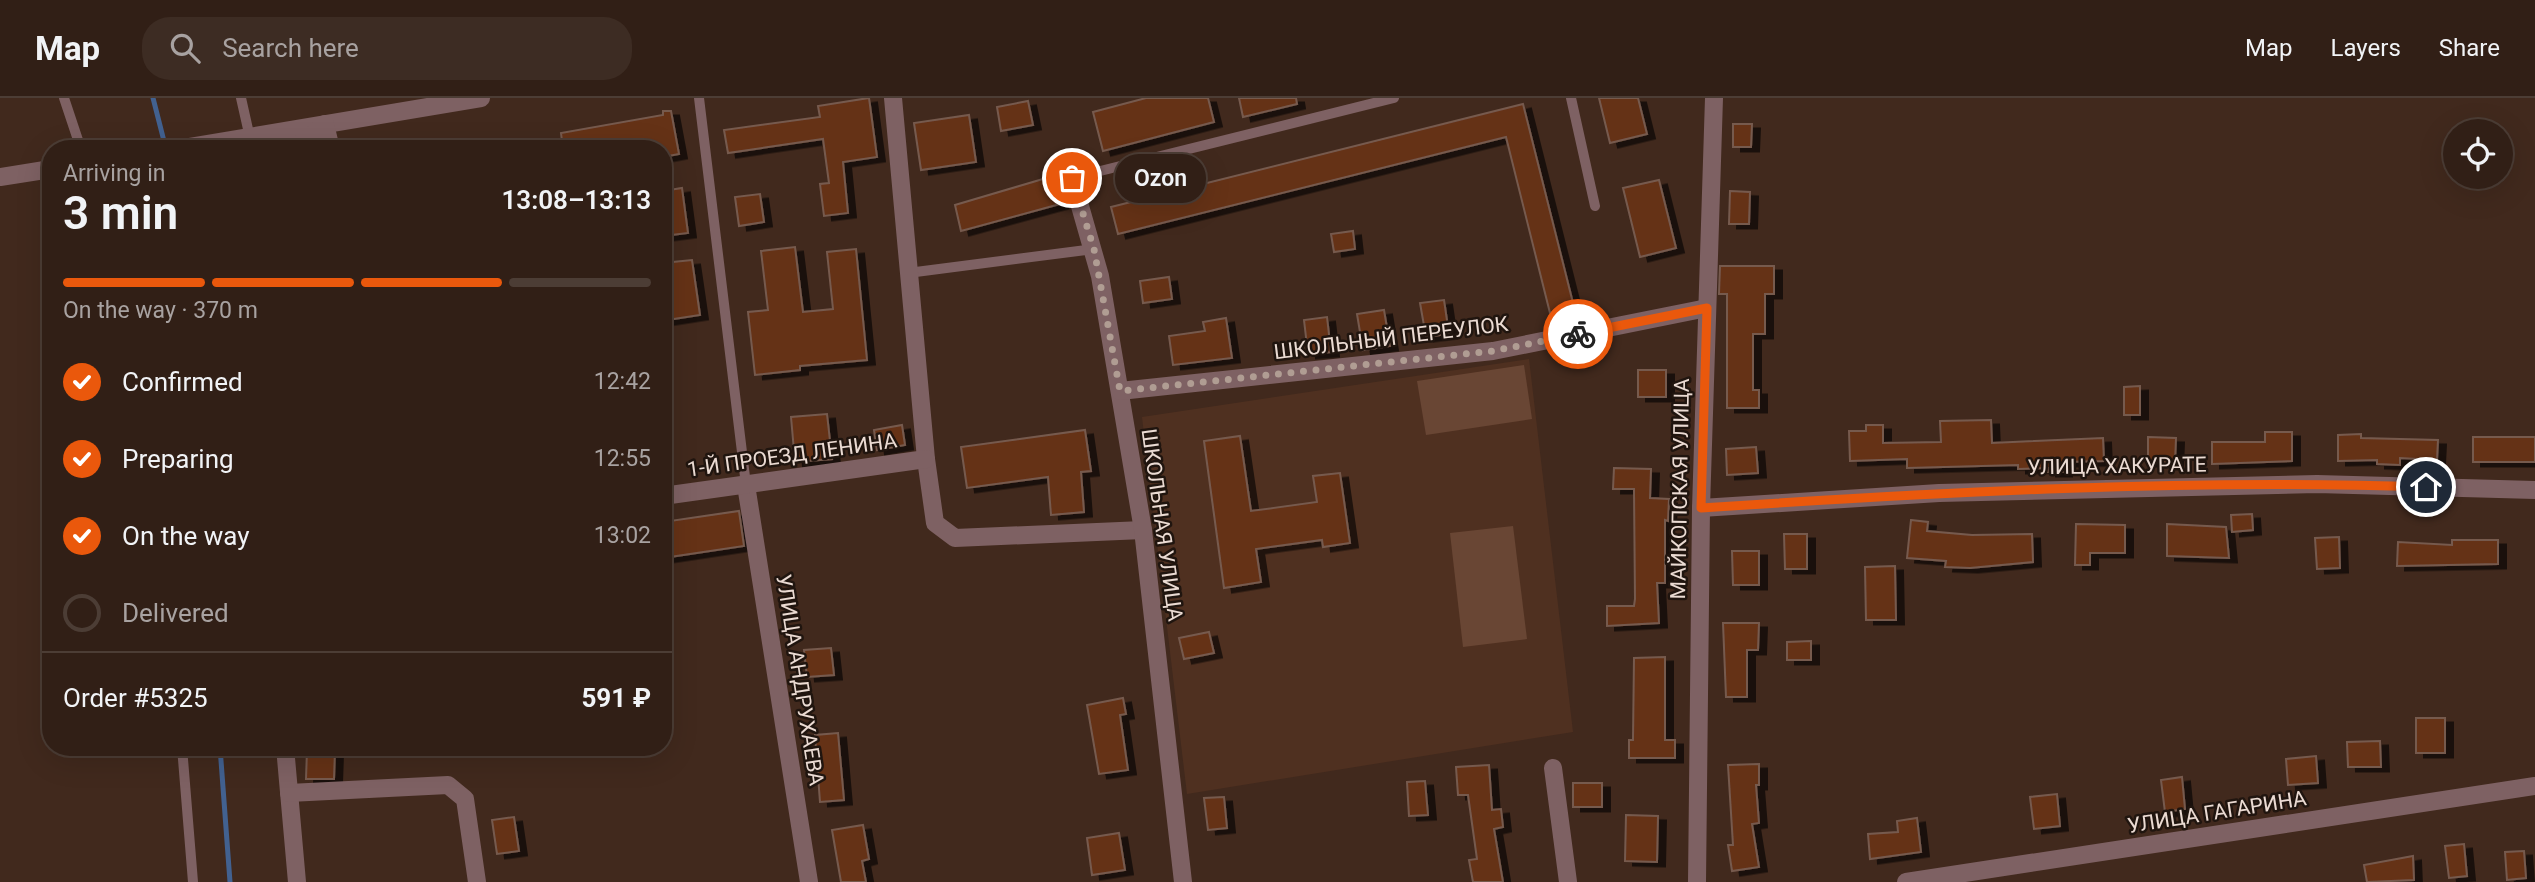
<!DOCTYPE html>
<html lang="en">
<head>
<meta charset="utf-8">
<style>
	body { margin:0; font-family:Roboto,sans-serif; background:#3d2c23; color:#f1f3f6; height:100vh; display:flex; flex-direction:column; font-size:26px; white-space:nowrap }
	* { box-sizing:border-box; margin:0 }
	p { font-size:23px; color:#a8a2a1 }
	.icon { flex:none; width:38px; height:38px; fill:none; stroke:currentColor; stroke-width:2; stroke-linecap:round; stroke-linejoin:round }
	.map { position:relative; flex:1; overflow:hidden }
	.sheet { position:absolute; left:42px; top:42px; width:630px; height:616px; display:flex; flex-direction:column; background:#311f16; border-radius:28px; box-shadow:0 7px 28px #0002,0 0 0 2px #4c3d35 }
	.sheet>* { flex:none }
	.tools { position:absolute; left:2443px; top:21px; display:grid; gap:14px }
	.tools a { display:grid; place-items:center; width:70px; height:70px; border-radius:50%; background:#311f16; box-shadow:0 7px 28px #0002,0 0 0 2px #4c3d35; font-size:35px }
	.pin { position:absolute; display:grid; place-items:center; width:60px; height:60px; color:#fff; margin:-30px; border:4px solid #fff; border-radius:50%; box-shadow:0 2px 7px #0007 }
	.courier { position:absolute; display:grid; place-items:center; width:70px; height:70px; margin:-35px; border:5px solid #ea580c; border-radius:50%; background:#fff; color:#222; box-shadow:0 2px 9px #0007 }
	.bubble { position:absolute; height:49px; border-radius:24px; background:#311f16; box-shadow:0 7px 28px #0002,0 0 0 2px #4c3d35; font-size:23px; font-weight:600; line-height:49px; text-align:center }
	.summary em { font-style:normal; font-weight:600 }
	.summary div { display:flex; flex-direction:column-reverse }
	.summary { display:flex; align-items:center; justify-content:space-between; height:119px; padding:0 21px }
	h1 { font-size:46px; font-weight:600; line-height:52px }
	.bar { display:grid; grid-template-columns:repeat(4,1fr); gap:10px 7px; align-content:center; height:84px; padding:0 21px }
	.bar i { height:9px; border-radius:5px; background:#4c3d35 }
	.bar .on { background:#ea580c }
	.bar p { grid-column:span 4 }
	.line { display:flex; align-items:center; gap:18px; padding:0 21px; border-top:2px solid #4c3d35 }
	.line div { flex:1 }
	ol { padding:0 21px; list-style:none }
	li { display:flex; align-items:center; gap:21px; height:77px }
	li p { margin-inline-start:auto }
	li .icon { padding:7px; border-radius:50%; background:#ea580c; color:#fff; stroke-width:4 }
	li:last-child { color:#a8a2a1 }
	li i { width:38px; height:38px; border:4px solid #4c3d35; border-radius:50% }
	header { display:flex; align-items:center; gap:42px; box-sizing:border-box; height:98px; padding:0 35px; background:#311f16; border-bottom:2px solid #4c3d35 }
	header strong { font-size:33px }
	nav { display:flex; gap:38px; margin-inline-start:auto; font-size:24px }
	.search { width:490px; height:63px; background:#3d2c23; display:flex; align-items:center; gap:18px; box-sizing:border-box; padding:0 24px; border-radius:28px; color:#a8a2a1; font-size:26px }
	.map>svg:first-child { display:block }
</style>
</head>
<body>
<header>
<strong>Map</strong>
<div class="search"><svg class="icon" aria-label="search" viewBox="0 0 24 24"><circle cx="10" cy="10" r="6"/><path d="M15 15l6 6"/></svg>Search here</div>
<nav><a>Map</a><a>Layers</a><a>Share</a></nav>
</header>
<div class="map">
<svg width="2535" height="784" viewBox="0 0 2535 784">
	<defs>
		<filter id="shadow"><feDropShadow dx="8" dy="4.5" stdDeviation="0" flood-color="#0009"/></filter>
	</defs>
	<rect width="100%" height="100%" fill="#41291d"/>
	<!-- built -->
	<polygon fill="#4f3020" points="1529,261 1573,634 1187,696 1142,319"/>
	<!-- green -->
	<g fill="#694634">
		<polygon points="1524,267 1532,321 1426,337 1417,283"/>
		<polygon points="1513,428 1527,541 1463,549 1450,435"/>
	</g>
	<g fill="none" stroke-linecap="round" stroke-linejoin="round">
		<!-- stream -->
		<g stroke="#426190" stroke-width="5">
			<polyline points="153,0 166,51"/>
			<polyline points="220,649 230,784"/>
		</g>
	</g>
	<!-- building -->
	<g fill="#653117" stroke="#765a4e" stroke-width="2" filter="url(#shadow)">
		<polygon points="869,0 877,59 843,64 848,115 824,118 820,86 829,85 823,41 728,55 724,32 820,19 818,8"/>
		<polygon points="1146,0 1208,0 1214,24 1103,53 1093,14"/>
		<polygon points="1239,0 1296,0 1297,6 1243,19"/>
		<polygon points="1599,0 1638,0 1647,36 1610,45"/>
		<polygon points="1028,3 1033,27 1001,33 997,9"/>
		<polygon points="1523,6 1574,209 1550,215 1506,39 1118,136 1111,109"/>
		<polygon points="663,13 671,13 679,56 663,59 663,51 563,51 561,35 663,17"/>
		<polygon points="969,17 976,64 921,72 914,25"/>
		<polygon points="1733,26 1752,26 1751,49 1733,49"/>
		<polygon points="1053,78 1060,106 961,133 955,107"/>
		<polygon points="1659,82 1676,150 1640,159 1623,90"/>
		<polygon points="682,90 688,135 663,138 663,93"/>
		<polygon points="1730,93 1750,94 1749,126 1729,126"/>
		<polygon points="760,96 764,124 739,128 735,99"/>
		<polygon points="1353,133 1355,151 1334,154 1331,136"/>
		<polygon points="795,149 803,214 833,211 827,154 856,151 867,262 800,268 800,272 755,277 748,214 768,212 761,153"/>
		<polygon points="692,162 700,217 667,222 663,165"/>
		<polygon points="1720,168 1774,168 1774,196 1765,196 1765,236 1753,236 1753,292 1759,292 1759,310 1727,310 1727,196 1719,196"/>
		<polygon points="1169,179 1172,201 1143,205 1140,183"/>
		<polygon points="1444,202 1449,236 1426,239 1420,205"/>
		<polygon points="1384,212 1390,248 1363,252 1357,216"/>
		<polygon points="1327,219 1331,254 1308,256 1304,222"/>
		<polygon points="1226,220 1232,260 1173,267 1169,238 1205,233 1203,224"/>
		<rect x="1638" y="272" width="28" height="27"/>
		<polygon points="2140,288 2140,317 2124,317 2124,289"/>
		<polygon points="827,316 832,361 795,364 791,319"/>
		<polygon points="1991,322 1992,345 2103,340 2104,363 2063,364 2064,374 2048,374 2048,370 2018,371 2018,367 1907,370 1907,361 1850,363 1849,333 1866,333 1866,327 1883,327 1883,345 1941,344 1940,323"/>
		<polygon points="902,327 905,347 877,352 874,332"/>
		<polygon points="1085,332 1091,373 1081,374 1084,414 1051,417 1048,379 967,390 961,349"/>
		<polygon points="2265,334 2292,334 2292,363 2212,366 2212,344 2265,344"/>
		<polygon points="2361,336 2361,340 2438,342 2437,362 2400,360 2400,367 2377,366 2377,362 2338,363 2338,337"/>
		<polygon points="1240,338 1251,413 1317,404 1313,378 1340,375 1350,445 1323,449 1322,442 1256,451 1261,484 1224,490 1204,343"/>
		<polygon points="2148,339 2176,340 2175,365 2148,364"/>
		<rect x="2473" y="339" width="62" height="25"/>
		<polygon points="1756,349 1758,375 1727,377 1726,351"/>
		<polygon points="1614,370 1651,371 1650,400 1669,401 1668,423 1665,422 1665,485 1657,485 1659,525 1607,528 1607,508 1634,508 1635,501 1634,391 1613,391"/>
		<polygon points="739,413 744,448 663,460 663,424"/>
		<polygon points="2252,416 2253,432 2232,434 2231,417"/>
		<polygon points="1911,422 1928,424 1927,433 1972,437 2032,436 2033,464 1970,470 1945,469 1946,463 1907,460"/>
		<polygon points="2076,426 2125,427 2125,455 2090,455 2090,467 2075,467"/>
		<polygon points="2167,426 2226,429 2229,460 2167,458"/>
		<polygon points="1784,436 1807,436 1807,471 1785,471"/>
		<polygon points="2339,439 2340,470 2317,471 2315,440"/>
		<polygon points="2452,442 2498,442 2498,466 2397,468 2398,444 2452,447"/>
		<polygon points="1732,453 1759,453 1759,487 1733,487"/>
		<polygon points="1895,468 1896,522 1866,522 1865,469"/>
		<polygon points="1723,525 1759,525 1758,552 1747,552 1747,599 1726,599"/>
		<polygon points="1209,534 1214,555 1184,561 1179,540"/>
		<polygon points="1811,543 1811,562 1787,562 1787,544"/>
		<polygon points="831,550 834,577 807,579 804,552"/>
		<polygon points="1665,559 1665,642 1675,642 1675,660 1629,660 1629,642 1633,642 1634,560"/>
		<polygon points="1123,600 1126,616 1120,617 1128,672 1099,676 1087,607"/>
		<rect x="2416" y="620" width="29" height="35"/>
		<polygon points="838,635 844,702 820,704 815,637"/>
		<polygon points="2380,643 2381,669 2348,669 2347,644"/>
		<polygon points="307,652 335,652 334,681 306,681"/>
		<polygon points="2316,658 2318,685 2288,687 2286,661"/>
		<polygon points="1759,666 1759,687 1756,687 1759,725 1752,726 1759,769 1732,773 1728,747 1733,747 1728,667"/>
		<polygon points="1489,667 1492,712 1501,711 1503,729 1494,731 1503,784 1473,784 1469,762 1477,761 1468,697 1458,697 1456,669"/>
		<polygon points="2182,679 2185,711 2165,714 2161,682"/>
		<polygon points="1425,683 1428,717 1409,718 1407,684"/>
		<rect x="1573" y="685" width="29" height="24"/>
		<polygon points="2057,696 2060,728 2034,731 2030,699"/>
		<polygon points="1224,699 1227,730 1208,732 1204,700"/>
		<polygon points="1626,717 1658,718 1657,764 1625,763"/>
		<polygon points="514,719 519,753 497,756 492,722"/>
		<polygon points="1917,720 1921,754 1870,761 1868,736 1898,734 1897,723"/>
		<polygon points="863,727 869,761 862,763 866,784 841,784 832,732"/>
		<polygon points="1119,735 1125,772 1092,777 1087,740"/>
		<polygon points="2464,746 2467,778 2449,780 2445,748"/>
		<polygon points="2524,753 2526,780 2507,782 2505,754"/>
		<polygon points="2413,758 2414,782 2367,784 2364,767"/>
	</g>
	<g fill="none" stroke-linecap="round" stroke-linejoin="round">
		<!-- lane -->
		<g stroke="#7e6163" stroke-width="10">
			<polyline points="64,0 81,51"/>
			<polyline points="241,0 250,40"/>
			<polyline points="699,0 746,387"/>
			<polyline points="1571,0 1595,108"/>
			<polyline points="1072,80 1394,0"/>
			<polyline points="908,175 1094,151"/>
			<polyline points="182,649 193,784"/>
		</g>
		<!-- street -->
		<g stroke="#7e6163" stroke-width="18">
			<polyline points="893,0 926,361 935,425 955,440 1143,432"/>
			<polyline points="178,51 481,0"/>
			<polyline points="294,51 325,26 331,51"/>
			<polyline points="0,79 51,71"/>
			<polyline points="1072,80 1100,178 1143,432 1183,784"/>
			<polyline points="1120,293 1493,253 1707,210"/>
			<polyline points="746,387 809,784"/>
			<polyline points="663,398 926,361"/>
			<polyline points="1701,410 1939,395 2317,386 2535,392"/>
			<polyline points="285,649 297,784"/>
			<polyline points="1553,670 1568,784"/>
			<polyline points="289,695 448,687 465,701 477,784"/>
			<polyline points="1697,784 1701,410 1714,0"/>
			<polyline points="1906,784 2535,688"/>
		</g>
	</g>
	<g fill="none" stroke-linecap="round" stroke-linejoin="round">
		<!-- done -->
		<polyline stroke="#b09d93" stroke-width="7" stroke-dasharray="0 12.6" points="1072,80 1094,151 1120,293 1493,253 1578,236"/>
		<!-- route -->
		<path stroke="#ea580c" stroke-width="9" d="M 1578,236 L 1707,210 L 1701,410 C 1942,394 2185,381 2426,389"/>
	</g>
	<g text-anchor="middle" stroke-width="5" stroke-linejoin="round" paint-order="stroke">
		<!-- street labels -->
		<g font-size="21" fill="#ebdbd3" stroke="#20150f">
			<text transform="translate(1391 240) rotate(-7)" y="7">ШКОЛЬНЫЙ ПЕРЕУЛОК</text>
			<text transform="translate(792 357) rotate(-8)" y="7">1-Й ПРОЕЗД ЛЕНИНА</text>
			<text transform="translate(2117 368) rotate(-1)" y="7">УЛИЦА ХАКУРАТЕ</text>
			<text transform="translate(1680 391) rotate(-89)" y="7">МАЙКОПСКАЯ УЛИЦА</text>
			<text transform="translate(1162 427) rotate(82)" y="7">ШКОЛЬНАЯ УЛИЦА</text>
			<text transform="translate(800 582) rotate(81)" y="7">УЛИЦА АНДРУХАЕВА</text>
			<text transform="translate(2217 714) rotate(-9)" y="7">УЛИЦА ГАГАРИНА</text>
		</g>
	</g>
</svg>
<div class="tools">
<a><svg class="icon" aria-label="locate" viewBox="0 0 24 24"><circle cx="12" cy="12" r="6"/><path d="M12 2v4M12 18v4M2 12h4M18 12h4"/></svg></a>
</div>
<div class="pin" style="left:1072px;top:80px;background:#ea580c"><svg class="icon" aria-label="bag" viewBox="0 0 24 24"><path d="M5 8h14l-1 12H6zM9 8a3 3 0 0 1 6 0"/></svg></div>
<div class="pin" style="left:2426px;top:389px;background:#1f2937"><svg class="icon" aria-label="home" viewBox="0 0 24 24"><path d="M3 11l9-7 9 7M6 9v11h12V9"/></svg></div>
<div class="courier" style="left:1578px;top:236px"><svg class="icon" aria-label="bike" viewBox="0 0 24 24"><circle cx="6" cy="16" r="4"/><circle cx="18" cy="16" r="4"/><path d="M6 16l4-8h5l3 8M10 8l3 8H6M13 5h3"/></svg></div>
<div class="bubble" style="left:1115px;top:56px;width:91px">Ozon</div>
<section class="sheet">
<div class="summary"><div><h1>3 min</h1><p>Arriving in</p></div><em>13:08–13:13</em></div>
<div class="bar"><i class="on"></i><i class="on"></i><i class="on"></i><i></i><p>On the way · 370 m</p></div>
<ol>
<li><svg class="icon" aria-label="check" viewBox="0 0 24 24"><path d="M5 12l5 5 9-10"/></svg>Confirmed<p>12:42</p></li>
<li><svg class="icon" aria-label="check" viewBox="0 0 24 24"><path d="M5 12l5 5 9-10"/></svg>Preparing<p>12:55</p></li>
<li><svg class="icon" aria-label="check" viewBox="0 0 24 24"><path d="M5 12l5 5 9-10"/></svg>On the way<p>13:02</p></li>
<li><i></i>Delivered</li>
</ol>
<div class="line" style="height:91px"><div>Order #5325</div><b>591 ₽</b></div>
</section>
</div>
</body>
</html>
